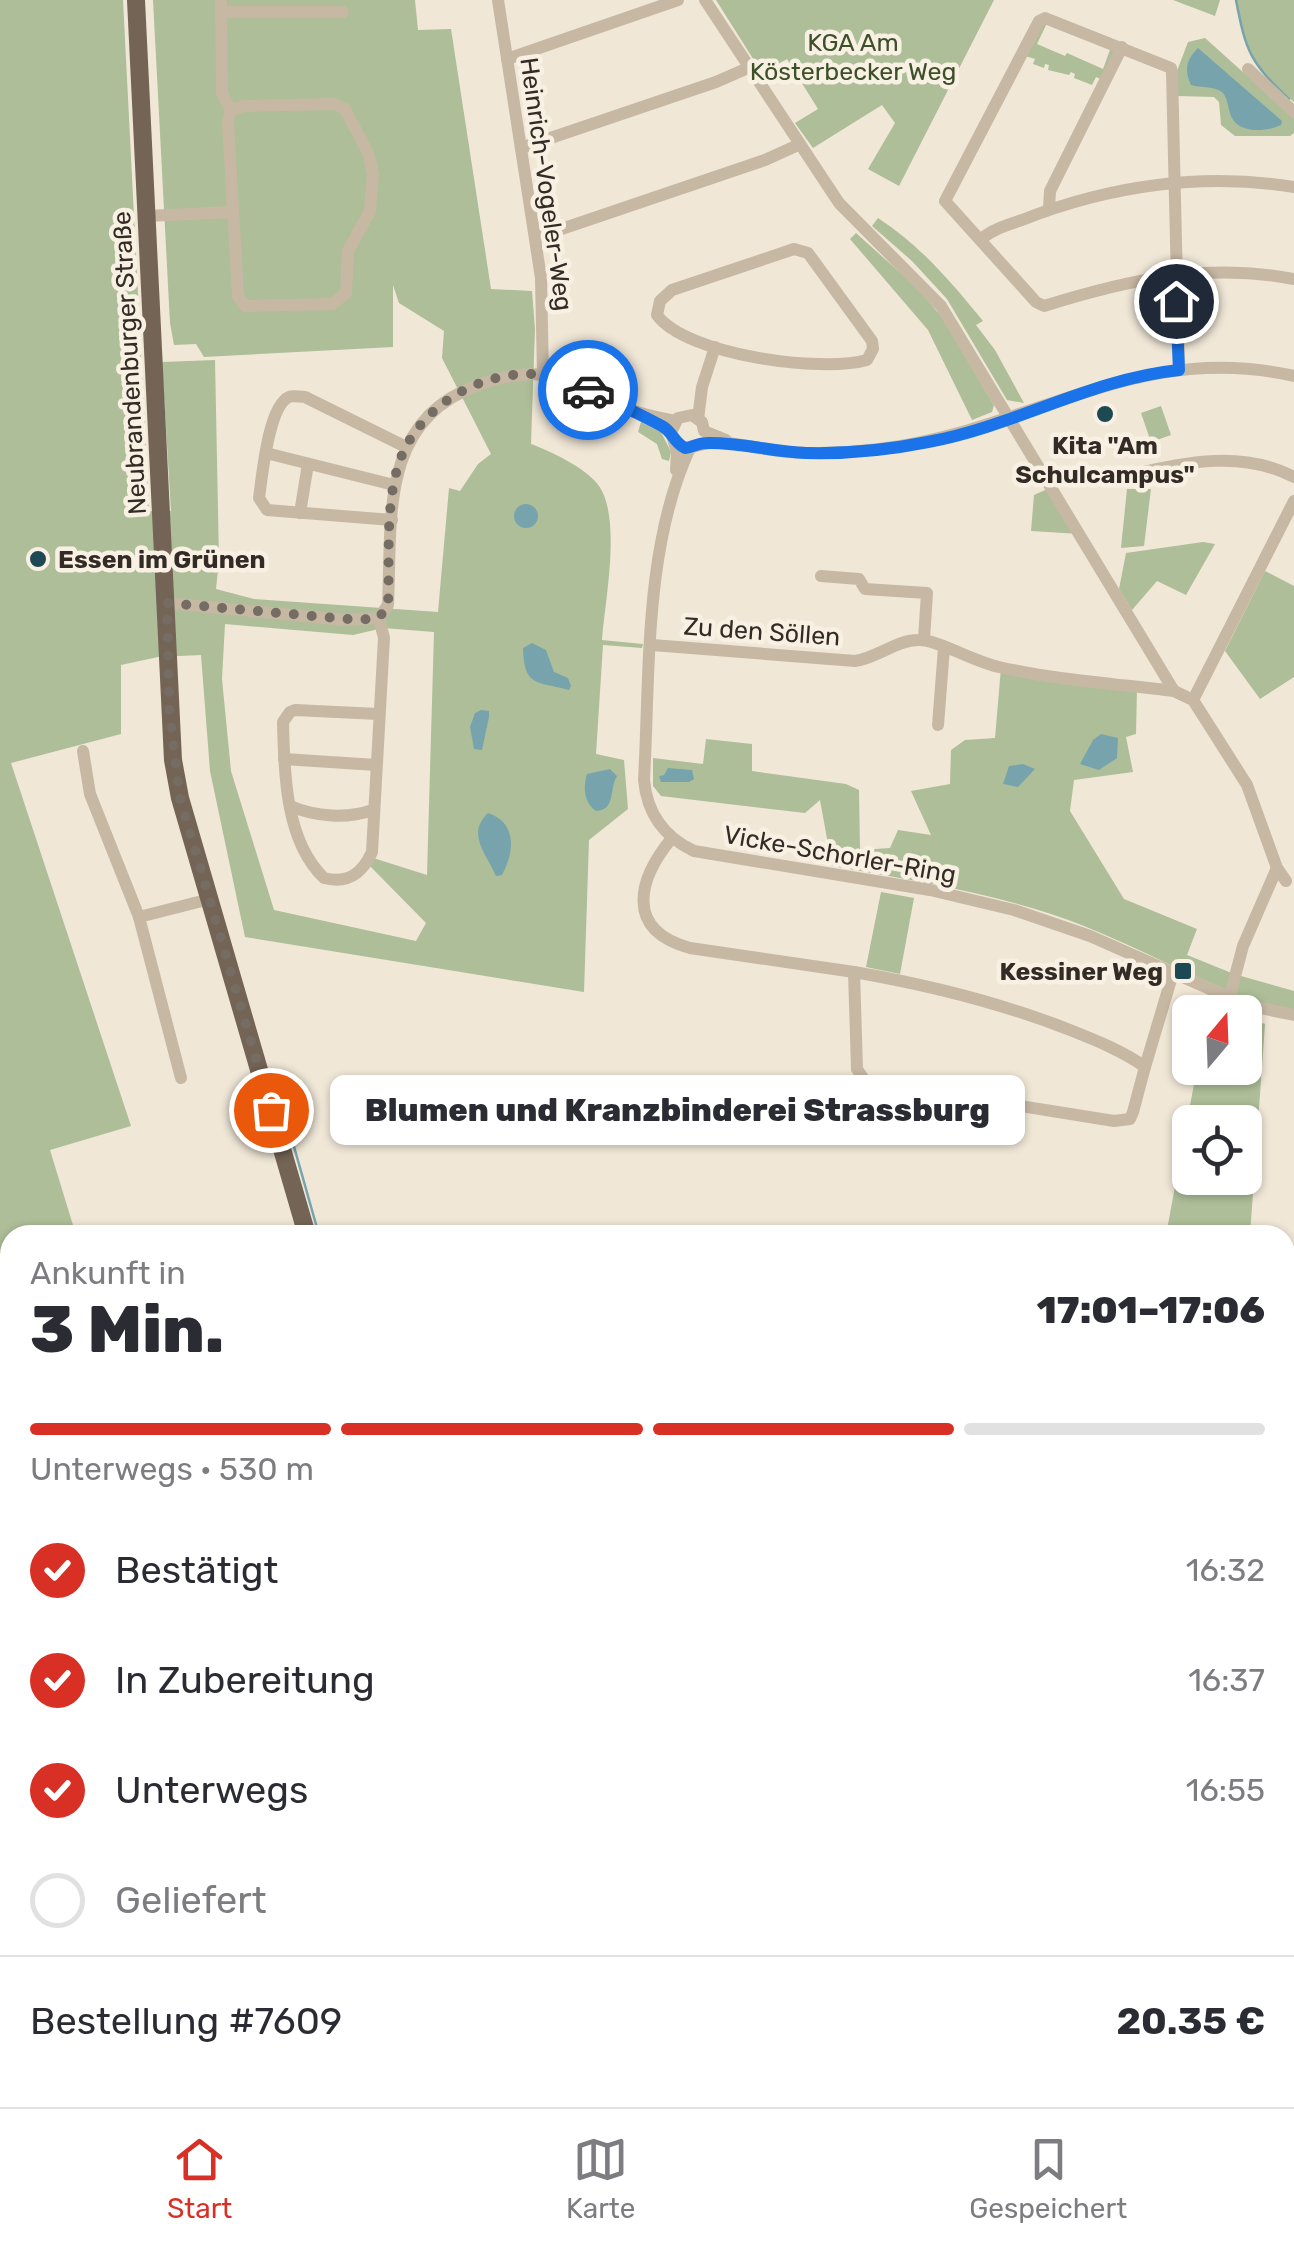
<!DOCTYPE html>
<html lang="de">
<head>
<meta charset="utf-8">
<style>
	body { margin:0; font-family:Rubik,sans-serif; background:#f2f2f3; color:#2b2b33; height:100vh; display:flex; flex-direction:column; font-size:38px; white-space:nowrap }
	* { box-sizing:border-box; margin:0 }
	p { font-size:32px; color:#7c7c81 }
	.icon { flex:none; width:55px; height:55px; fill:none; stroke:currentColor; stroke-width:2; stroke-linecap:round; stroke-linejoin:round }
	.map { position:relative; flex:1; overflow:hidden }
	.details { position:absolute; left:0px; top:1225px; width:1295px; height:882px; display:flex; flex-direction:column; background:#fff; border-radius:30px 30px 0 0; box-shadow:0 2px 8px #0004 }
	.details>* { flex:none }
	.needle { width:65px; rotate:19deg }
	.buttons { position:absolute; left:1172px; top:995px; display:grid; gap:20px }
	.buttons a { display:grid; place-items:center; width:90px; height:90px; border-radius:15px; background:#fff; box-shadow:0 2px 8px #0004; font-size:50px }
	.pin { position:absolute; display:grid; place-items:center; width:85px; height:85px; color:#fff; margin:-42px; border:5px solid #fff; border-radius:50%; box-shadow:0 2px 10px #0007 }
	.courier { position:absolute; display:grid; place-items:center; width:100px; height:100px; margin:-50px; border:8px solid #1a73e8; border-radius:50%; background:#fff; color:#222; box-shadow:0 2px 12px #0007 }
	.bubble { position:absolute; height:70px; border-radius:15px; background:#fff; box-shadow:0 2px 8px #0004; font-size:32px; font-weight:800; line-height:70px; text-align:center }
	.head em { font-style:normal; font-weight:800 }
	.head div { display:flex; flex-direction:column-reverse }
	.head { display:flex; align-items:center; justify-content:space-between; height:170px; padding:0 30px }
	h1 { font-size:65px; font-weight:800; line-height:75px }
	.bar { display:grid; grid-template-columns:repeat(4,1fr); gap:15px 10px; align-content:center; height:120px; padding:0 30px }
	.bar i { height:12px; border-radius:8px; background:#e1e1e2 }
	.bar .current { background:#d93025 }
	.bar p { grid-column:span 4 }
	.line { display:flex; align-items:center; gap:25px; padding:0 30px; border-top:2px solid #e1e1e2 }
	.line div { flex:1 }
	ol { padding:0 30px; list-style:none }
	li { display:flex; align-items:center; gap:30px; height:110px }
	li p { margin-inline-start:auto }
	li .icon { padding:10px; border-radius:50%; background:#d93025; color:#fff; stroke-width:4 }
	li:last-child { color:#7c7c81 }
	li i { width:55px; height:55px; border:5px solid #e1e1e2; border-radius:50% }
	.tabs { display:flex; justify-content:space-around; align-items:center; height:140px; border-top:2px solid #e1e1e2; background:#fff; font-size:28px; color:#7c7c81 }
	.tabs a { display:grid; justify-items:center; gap:5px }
	.tabs .current { color:#d93025 }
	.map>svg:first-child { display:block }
</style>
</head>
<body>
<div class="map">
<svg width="1294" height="2107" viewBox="0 0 1294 2107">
	<rect width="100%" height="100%" fill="#f0e7d7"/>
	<!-- green -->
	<g fill="#adbe98" fill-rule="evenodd">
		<path d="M 0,0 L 123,0 L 149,511 L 171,511 L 162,362 L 215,360 L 219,560 L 216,589 L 254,599 L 438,612 L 449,488 L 460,491 L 478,464 L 491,454 L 442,358 L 444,331 L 399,303 L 393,285 L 393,347 L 204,357 L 196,344 L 174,345 L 170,323 L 153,0 L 415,0 L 418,30 L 451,29 L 491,289 L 532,291 L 535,329 L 531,444 C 552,452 592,470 602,491 C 620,527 605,601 602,640 L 643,644 L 642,648 L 603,645 L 596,754 L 624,760 L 628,809 L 589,840 L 584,992 L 245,937 L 210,771 L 201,655 L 158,657 L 121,665 L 121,734 L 11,763 L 131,1126 L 50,1150 L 76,1235 L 10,1235 L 10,2098 L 587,2098 L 589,2107 L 0,2107 ZM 225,624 L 353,635 L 383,628 L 434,632 L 427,875 L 370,857 L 367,863 L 426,923 L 416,941 L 274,910 L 231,771 L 222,679 Z"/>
		<polygon points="716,0 994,0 899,186 868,169 895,123 882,105 813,148 795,123 818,109 787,59 762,73"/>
		<polygon points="1173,0 1220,0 1215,16"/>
		<path d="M 1236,0 L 1294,0 L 1294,102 C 1253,65 1247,54 1236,0 Z"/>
		<polygon points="1047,23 1037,44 1065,56 1067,53 1103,69 1111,47 1114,52 1103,80 1096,77 1092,85 1074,78 1075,74 1071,72 1069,75 1048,70 1049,65 1045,64 1044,68 1033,64 1035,59 1025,56 1038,26"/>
		<polygon points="1205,38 1294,118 1294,133 1290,136 1235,136 1221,125 1219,102 1214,97 1178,96 1177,71 1188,42"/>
		<path d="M 878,218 C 920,245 952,283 983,321 L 976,325 L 995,350 L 1024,403 L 1007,400 L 947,299 L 912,261 L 872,226 Z"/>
		<polygon points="856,233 916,287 941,316 994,405 992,412 972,420 928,330 850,239"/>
		<polygon points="1161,406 1171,435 1151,442 1141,413"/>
		<polygon points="641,422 661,432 671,452 669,461 662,459 657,444 638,432"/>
		<polygon points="1052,487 1080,534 1031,531 1034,495"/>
		<polygon points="1127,489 1151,489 1144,546 1121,548"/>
		<polygon points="1203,542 1215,544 1186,595 1157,581 1132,610 1119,589 1126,553"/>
		<polygon points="1265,571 1294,586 1294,677 1260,699 1225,651"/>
		<path d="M 1001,668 L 1137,687 L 1136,734 L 1126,737 L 1133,772 L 1074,780 L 1070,811 L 1124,899 L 1197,929 L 1187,955 L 1234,974 L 1294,991 L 1294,1010 L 1249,1000 L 1188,973 L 1189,969 L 1181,965 L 1179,969 C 1137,949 1096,929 1051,914 C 980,891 906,879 832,866 L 820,800 L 805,813 L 661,796 L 653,786 L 653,758 L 703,764 L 706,739 L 752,744 L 752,771 L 846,784 L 859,790 L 860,850 L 890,848 L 898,830 L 931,835 L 911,791 L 950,784 L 951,750 L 965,740 L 995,738 Z"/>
		<polygon points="881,892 914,898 900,974 866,967"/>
		<path d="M 1245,1017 L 1265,1024 L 1250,1235 L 1166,1235 L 1197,1068 L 1245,1068 ZM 1245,1122 L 1245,1178 L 1190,1178 L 1190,1122 Z"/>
		<polygon points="1285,1283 1294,1285 1294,1469 1285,1467"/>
		<polygon points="1294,1896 1294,2084 1285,2097 1285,1897"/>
		<polygon points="730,2098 838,2098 842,2106 736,2107"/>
		<polygon points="1054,2098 1285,2098 1278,2107 1054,2107"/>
	</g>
	<!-- water -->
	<g fill="#77a4ac">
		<path d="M 1198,48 L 1282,121 L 1281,125 C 1267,132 1238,134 1231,116 C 1228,109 1228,99 1223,93 C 1216,86 1201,88 1191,85 C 1184,70 1186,60 1198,48 Z"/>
		<circle cx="526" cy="516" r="12"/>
		<path d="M 532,643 L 546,650 L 554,672 L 568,678 L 571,686 L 569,690 C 536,681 524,687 523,648 Z"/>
		<polygon points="481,710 489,711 489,717 482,750 474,749 470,727 475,713"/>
		<polygon points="1101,734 1118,738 1117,758 1099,770 1080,764 1093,740"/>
		<polygon points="1023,764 1035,769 1018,787 1003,784 1009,766"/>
		<polygon points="668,768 692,770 694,779 689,782 661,782 659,776 664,775"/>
		<path d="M 610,769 L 617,776 C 609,789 616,810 596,811 C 584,802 583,788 587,774 Z"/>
		<path d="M 488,813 C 518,823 514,853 502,875 L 496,876 C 486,853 466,834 488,813 Z"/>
		<polygon points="0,1584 10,1593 10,1672 0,1667"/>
		<polygon points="0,1821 10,1842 10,1897 0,1902"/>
		<polygon points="245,2098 363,2098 368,2107 251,2107"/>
		<polygon points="417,2098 469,2098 470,2100 455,2107 422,2107"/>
		<polygon points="525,2098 587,2098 589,2107 527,2107"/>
	</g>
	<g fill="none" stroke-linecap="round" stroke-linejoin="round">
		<!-- stream -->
		<g stroke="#77a4ac" stroke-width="2.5">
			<path d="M 1236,0 C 1246,52 1250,62 1289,99"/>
			<polyline points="293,1143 319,1235"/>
		</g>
		<!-- minor -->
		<g stroke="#c7b8a4" stroke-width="12">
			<polyline points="221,0 222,93 231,110"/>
			<polyline points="498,0 541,278 543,375"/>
			<polyline points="705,0 839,203 941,306 1174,691"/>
			<polyline points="222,12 343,12"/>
			<polyline points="507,59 678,0"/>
			<polyline points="1248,69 1294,112"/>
			<polygon points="334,104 345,109 369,155 373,175 370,211 348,251 346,293 332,304 245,306 238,296 228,122 231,110 244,106"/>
			<polyline points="521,148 716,82 748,68"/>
			<polyline points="1049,208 1050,191 1122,47"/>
			<polyline points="146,216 233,212"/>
			<polyline points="535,238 765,160 798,145"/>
			<path d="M 981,239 C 993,229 1007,225 1022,220 C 1108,186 1202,172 1294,187"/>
			<path d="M 794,249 L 808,253 L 872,341 L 873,349 L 867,360 C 821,373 686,355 657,315 L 660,301 L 672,290 Z"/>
			<path d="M 1179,369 L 1172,72 L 1171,68 L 1045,18 L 1039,21 L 945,201 L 1036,302 L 1044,306 C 1127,280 1207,262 1294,279"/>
			<path d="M 1294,376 C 1136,340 1028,432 879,449 C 846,453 813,455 780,451 C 750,448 718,436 690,448 C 644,547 650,672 644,780 C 647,813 664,837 694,851 L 930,890 L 1014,910 L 1090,936 L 1246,1005 L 1294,1015"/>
			<polyline points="698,419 702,387 715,347"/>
			<polyline points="266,453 394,485"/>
			<polyline points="676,470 677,452 671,432 678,418 692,415 702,422 704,431 726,440"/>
			<path d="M 1134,474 C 1188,462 1242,450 1294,477"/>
			<polyline points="300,513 308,464"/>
			<path d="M 392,520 L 267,510 L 259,498 C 262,478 268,406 289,397 C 293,395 300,397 305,397 L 406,447"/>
			<polyline points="821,576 859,579 865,589 927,593 924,639"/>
			<path d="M 167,603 L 345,620 L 379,618 L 388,605 C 392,521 379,421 476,386 C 497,378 521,372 544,375 C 577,380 606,401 637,412 C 649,416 662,418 675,421"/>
			<path d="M 652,645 L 855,661 C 878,658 897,639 920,640 C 938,640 975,662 999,667 C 1056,680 1117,684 1174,691 L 1193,700 L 1247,785 L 1277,868 L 1286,881"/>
			<polyline points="1193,700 1294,501"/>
			<path d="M 378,714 L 295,710 L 290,712 L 283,722 C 284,771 285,841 324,878 C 348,884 362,874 372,852 L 384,638 L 379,618"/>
			<polyline points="938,725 944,648"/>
			<polyline points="83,751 90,794 139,917 181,1078"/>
			<polyline points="284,759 376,765"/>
			<path d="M 290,806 C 316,817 347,819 373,810"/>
			<path d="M 672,838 C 638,879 624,930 690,948 L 854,972"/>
			<polyline points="139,917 210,899"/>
			<path d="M 854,972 C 929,985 999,1002 1070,1030 C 1095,1040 1123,1051 1145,1067 L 1133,1112 L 1130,1119 L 1114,1121 L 865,1081 L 857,1069 Z"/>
			<polyline points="1229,999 1243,946 1277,868"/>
			<polyline points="1145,1067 1173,973"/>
			<polyline points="949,2098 955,2107"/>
		</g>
		<!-- major -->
		<g stroke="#746456" stroke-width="18">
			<polyline points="136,0 173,760 180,798 307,1235"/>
			<polyline points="720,2098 727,2107"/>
		</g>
	</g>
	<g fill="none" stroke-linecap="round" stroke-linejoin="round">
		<!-- done -->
		<path stroke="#756d63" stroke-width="10" stroke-dasharray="0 18" d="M 271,1110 L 180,798 L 169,708 L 167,603 L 358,620 L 379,618 L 388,605 C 390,561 385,509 398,466 C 416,407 483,367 544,375 C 559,378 574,384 588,390"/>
		<!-- route -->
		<path stroke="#1a73e8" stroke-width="12" d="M 588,390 C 614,402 638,413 662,426 C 673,432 673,442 685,448 C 693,447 698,443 707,443 C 740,442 772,452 806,453 C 847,454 888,450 928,442 C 1015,426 1091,379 1179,370 L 1176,301"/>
	</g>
	<!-- markers -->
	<g fill="#1c4953" stroke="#f8f1e3" stroke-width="4">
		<circle cx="1105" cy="414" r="10"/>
		<circle cx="38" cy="559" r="10"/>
		<rect x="1173" y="961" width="20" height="20" rx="5"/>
	</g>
	<g text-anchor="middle" stroke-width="9" stroke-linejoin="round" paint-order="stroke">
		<!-- park labels -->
		<g font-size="25" fill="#3e502a" stroke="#f8f1e3">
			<text x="853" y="51">KGA Am<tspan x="853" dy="29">Kösterbecker Weg</tspan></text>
		</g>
		<!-- street labels -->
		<g font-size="25" fill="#332b25" stroke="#f8f1e3">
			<text transform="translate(547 184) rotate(82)" y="9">Heinrich-Vogeler-Weg</text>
			<text transform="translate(129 363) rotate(-93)" y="9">Neubrandenburger Straße</text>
			<text transform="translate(762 631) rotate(4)" y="9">Zu den Söllen</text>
			<text transform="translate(840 854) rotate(10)" y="9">Vicke-Schorler-Ring</text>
		</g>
		<!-- poi labels -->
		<g font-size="25" font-weight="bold" fill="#332b25" stroke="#f8f1e3">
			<text x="1105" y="454">Kita "Am<tspan x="1105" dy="29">Schulcampus"</tspan></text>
			<text x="58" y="568" text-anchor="start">Essen im Grünen</text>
			<text x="1163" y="980" text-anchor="end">Kessiner Weg</text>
		</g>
	</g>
</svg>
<div class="buttons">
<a><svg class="needle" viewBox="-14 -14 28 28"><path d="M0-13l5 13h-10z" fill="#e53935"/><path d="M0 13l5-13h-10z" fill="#7c7c81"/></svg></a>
<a><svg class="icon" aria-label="locate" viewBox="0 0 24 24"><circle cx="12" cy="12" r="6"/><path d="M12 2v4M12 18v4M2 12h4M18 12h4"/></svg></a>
</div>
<div class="pin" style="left:271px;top:1110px;background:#ea580c"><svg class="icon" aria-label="bag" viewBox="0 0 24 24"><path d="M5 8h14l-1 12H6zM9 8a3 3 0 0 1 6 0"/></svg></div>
<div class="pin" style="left:1176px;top:301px;background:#1f2937"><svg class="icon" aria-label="home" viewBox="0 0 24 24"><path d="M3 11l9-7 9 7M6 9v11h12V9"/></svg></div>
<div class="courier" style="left:588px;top:390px"><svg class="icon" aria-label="car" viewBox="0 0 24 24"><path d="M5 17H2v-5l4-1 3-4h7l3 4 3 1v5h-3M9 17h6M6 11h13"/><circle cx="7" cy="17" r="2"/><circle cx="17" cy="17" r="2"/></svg></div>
<div class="bubble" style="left:330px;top:1075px;width:695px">Blumen und Kranzbinderei Strassburg</div>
<section class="details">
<div class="head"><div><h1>3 Min.</h1><p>Ankunft in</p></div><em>17:01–17:06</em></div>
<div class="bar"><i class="current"></i><i class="current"></i><i class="current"></i><i></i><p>Unterwegs · 530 m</p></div>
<ol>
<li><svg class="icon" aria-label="check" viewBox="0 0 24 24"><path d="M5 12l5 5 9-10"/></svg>Bestätigt<p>16:32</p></li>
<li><svg class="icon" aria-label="check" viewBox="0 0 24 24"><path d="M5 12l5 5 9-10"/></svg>In Zubereitung<p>16:37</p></li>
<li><svg class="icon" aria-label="check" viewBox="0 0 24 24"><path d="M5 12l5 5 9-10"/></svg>Unterwegs<p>16:55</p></li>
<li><i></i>Geliefert</li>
</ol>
<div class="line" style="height:130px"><div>Bestellung #7609</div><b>20.35 €</b></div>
</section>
</div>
<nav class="tabs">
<a class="current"><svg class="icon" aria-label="home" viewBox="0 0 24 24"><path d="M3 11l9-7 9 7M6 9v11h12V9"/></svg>Start</a>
<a><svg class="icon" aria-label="map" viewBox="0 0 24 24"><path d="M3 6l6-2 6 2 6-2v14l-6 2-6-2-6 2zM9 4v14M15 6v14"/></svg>Karte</a>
<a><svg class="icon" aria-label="saved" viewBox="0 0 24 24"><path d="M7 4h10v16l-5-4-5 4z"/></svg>Gespeichert</a>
</nav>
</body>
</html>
